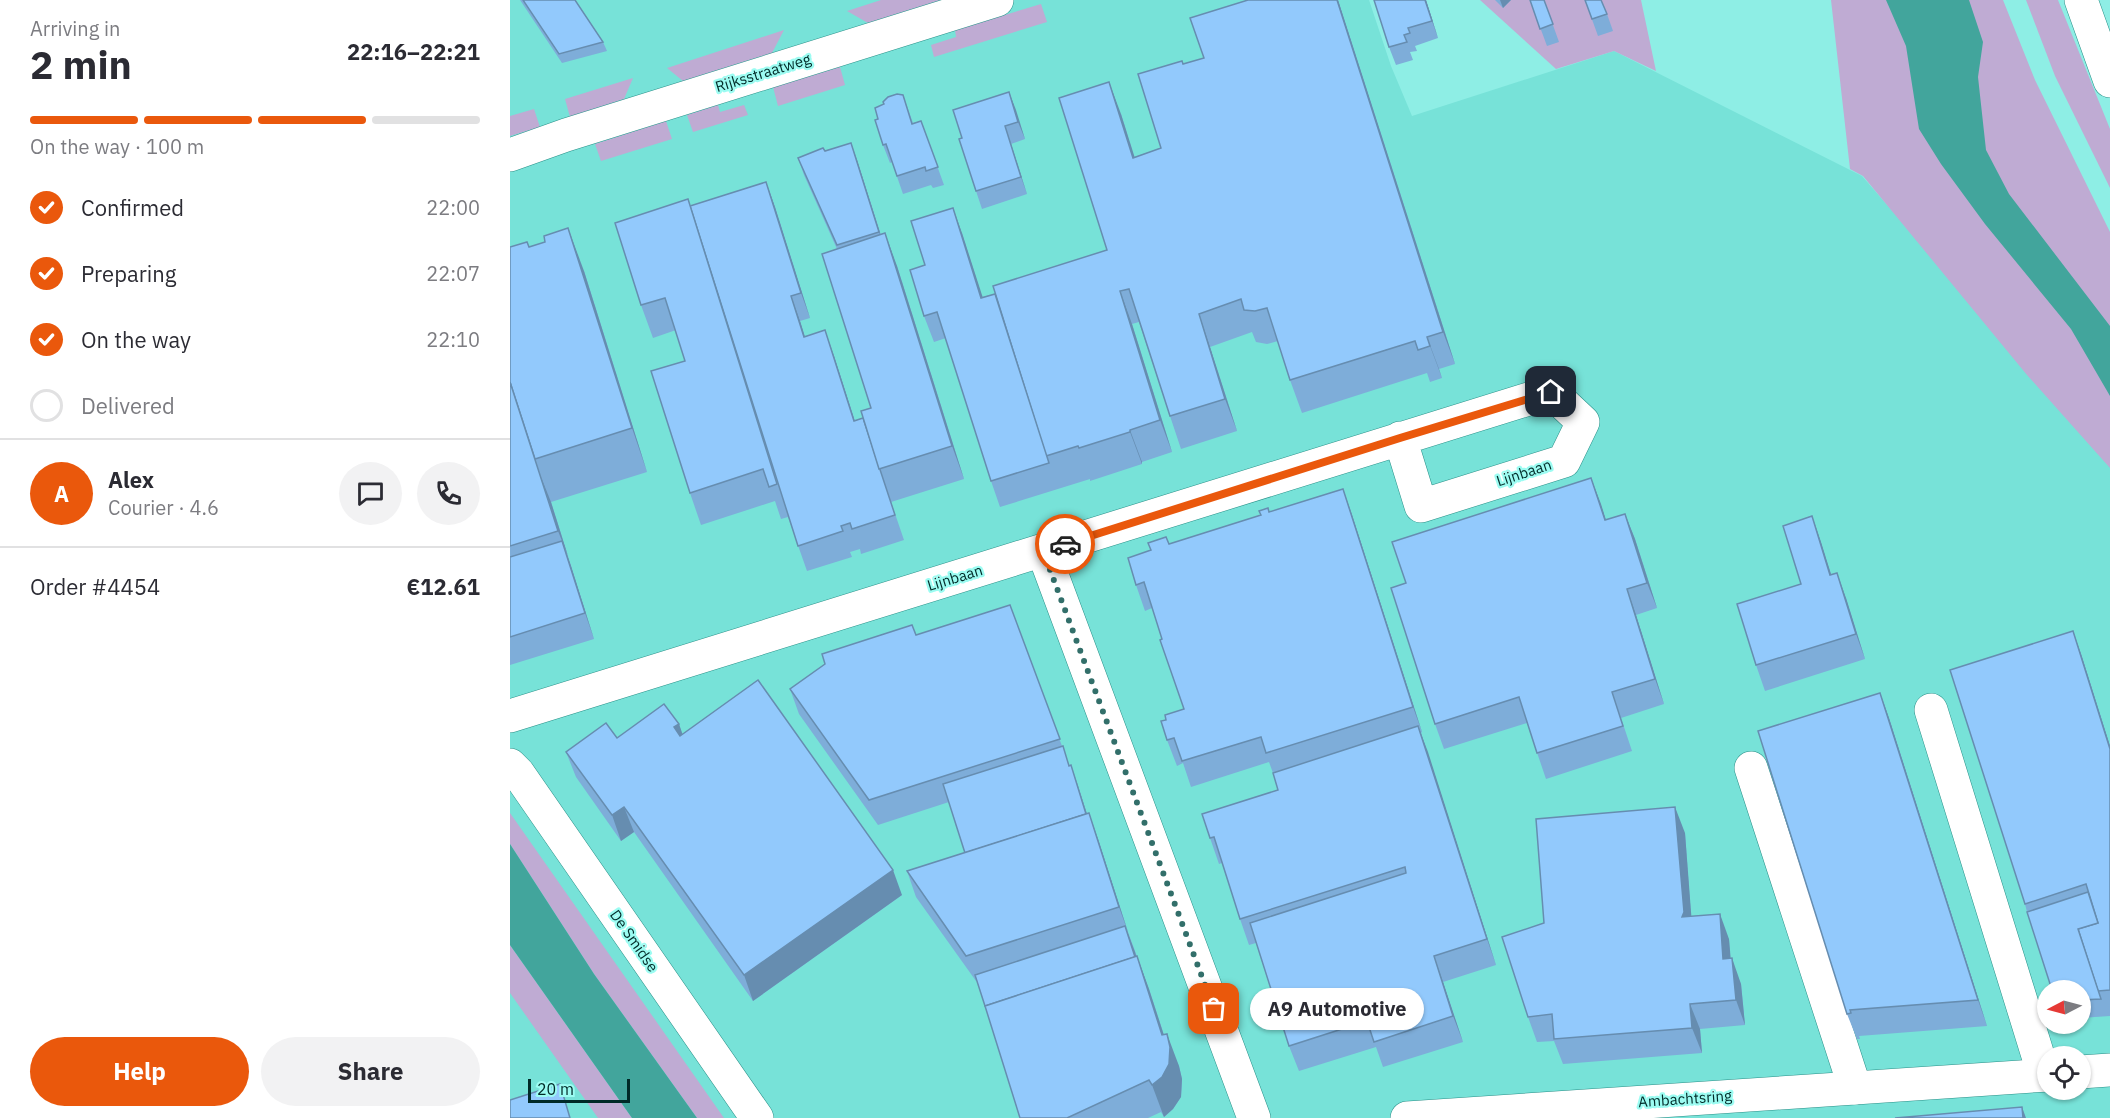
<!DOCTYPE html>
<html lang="en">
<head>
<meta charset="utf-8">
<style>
	body { margin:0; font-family:"IBM Plex Sans",sans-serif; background:#f2f2f3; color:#2b2b33; height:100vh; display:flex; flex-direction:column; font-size:22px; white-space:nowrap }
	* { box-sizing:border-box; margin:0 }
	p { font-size:20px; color:#7c7c81 }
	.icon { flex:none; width:33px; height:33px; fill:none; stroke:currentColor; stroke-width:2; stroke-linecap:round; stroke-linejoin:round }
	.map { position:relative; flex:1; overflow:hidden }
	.sheet { display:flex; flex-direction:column; background:#fff; width:510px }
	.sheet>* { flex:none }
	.needle { width:39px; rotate:264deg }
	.buttons { position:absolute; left:1527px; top:980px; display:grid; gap:12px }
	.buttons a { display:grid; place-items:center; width:54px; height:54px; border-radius:50%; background:#fff; box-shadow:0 2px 4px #0004; font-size:30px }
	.scale { position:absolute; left:18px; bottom:15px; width:102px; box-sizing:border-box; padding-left:6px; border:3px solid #002a27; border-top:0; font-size:16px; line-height:21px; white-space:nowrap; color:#002a27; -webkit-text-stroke:4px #9cfcf2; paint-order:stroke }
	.pin { position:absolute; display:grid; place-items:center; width:51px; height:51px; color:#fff; margin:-26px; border-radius:12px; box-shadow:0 3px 9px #0006 }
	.courier { position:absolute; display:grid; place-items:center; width:60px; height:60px; margin:-30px; border:4px solid #ea580c; border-radius:50%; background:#fff; color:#222; box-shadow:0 2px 8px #0007 }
	.bubble { position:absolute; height:42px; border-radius:21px; background:#fff; box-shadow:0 2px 4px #0004; font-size:20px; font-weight:800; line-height:42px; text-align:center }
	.head em { font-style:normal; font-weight:800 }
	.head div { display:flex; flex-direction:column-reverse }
	.head { display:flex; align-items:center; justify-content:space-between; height:102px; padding:0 30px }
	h1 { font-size:39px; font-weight:800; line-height:45px }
	.bar { display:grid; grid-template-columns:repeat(4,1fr); gap:9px 6px; align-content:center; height:72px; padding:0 30px }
	.bar i { height:8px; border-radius:4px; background:#e1e1e2 }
	.bar .active { background:#ea580c }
	.bar p { grid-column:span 4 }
	.line { display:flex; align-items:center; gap:15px; padding:0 30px; border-top:2px solid #e1e1e2 }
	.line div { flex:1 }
	.round { display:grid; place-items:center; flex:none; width:63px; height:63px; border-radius:32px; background:#f2f2f3 }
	ol { padding:0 30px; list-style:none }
	li { display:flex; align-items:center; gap:18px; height:66px }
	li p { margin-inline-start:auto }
	li .icon { padding:6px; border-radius:50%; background:#ea580c; color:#fff; stroke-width:4 }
	li:last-child { color:#7c7c81 }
	li i { width:33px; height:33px; border:3px solid #e1e1e2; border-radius:50% }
	.primary-button { display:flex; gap:12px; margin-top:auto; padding:12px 30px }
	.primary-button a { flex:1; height:69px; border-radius:36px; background:#ea580c; color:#fff; font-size:24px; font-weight:800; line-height:69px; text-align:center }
	.primary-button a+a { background:#f2f2f3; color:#2b2b33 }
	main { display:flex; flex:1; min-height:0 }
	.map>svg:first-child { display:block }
</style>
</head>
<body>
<main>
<section class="sheet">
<div class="head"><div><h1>2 min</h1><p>Arriving in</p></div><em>22:16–22:21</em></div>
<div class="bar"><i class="active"></i><i class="active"></i><i class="active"></i><i></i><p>On the way · 100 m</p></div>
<ol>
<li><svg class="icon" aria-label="check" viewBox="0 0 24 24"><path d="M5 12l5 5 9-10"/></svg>Confirmed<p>22:00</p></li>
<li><svg class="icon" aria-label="check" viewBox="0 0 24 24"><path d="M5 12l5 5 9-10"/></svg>Preparing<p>22:07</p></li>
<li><svg class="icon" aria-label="check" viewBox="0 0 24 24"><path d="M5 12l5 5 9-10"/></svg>On the way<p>22:10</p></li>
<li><i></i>Delivered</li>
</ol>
<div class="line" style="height:108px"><b class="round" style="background:#ea580c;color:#fff">A</b><div><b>Alex</b><p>Courier · 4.6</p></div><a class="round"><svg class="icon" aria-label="chat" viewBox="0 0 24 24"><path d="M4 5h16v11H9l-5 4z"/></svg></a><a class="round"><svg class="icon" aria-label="phone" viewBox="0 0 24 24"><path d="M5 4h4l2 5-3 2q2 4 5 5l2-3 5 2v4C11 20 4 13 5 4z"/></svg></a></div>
<div class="line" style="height:78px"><div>Order #4454</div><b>€12.61</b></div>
<div class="primary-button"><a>Help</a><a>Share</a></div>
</section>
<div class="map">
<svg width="1600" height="1118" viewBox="0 0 1600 1118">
	<rect width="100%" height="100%" fill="#8eeee5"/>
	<!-- built -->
	<path fill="#77e2d8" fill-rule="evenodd" d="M 0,0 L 859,0 L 881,66 L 902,116 L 1104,51 L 1352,176 L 1600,462 L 1600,1118 L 0,1118 ZM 1538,990 L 1570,990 L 1570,1023 L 1538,1023 ZM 1538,1056 L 1570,1056 L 1570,1089 L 1538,1089 Z"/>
	<!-- green -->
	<g fill="#bfabd3">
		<polygon points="371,0 431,0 358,23 337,11"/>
		<polygon points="970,0 1131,0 1146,71 1104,51 1046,69"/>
		<polygon points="1321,0 1493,0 1525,80 1600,232 1600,468 1517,375 1353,176 1340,169"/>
		<polygon points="1516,0 1548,0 1600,129 1600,188 1545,76"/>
		<polygon points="531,4 537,22 424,57 421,45 446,37 445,30"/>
		<polygon points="274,30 262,53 173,81 157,68"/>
		<polygon points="330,67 335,85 268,106 263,87"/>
		<polygon points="123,78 114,99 60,117 55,99"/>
		<polygon points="208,105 210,112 234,105 238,115 183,132 177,115"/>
		<polygon points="24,109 30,127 0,136 0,116"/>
		<polygon points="156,121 162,139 91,161 85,144"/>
		<polygon points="0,813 214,1118 187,1118 84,974 0,844"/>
		<polygon points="0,945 122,1118 88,1118 0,993"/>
	</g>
	<!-- water -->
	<g fill="#42a59c">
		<polygon points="1376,0 1459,0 1473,42 1468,77 1476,150 1499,194 1600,326 1600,396 1561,329 1475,224 1431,164 1409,129 1396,46"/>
		<polygon points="0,844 84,974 187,1118 122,1118 0,945"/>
	</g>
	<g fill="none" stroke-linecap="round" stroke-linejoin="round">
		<defs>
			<g id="minor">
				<polyline points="533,551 744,1118"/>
				<polyline points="1421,710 1534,1075"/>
				<polyline points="0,716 1041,392 1073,422 1054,461 911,506 890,438"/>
				<polyline points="0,765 8,773 247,1118"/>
				<polyline points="1241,768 1345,1088"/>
				<polyline points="1570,1072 1600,1070"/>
				<polyline points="897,1118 1538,1075"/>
			</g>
			<g id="major">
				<polyline points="1571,0 1600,81"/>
				<polyline points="0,155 56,135 487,0"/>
			</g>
		</defs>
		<!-- minor casing -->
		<use href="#minor" stroke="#289088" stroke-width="34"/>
		<!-- major casing -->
		<use href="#major" stroke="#289088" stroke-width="34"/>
		<!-- minor -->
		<use href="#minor" stroke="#fff" stroke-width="33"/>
		<!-- major -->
		<use href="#major" stroke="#fff" stroke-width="33"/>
	</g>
	<!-- wall -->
	<g fill="#7eadd9">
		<polygon points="10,0 65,0 93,42 97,51 52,63"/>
		<polygon points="738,0 828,0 945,364 929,369 932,378 920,382 917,373 792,413 780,380 768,341 757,344 746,342 742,332 700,347 727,431 671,449 660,416 629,322 622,324 662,452 632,462 632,464 580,481 580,479 490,507 481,481 436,338 424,342 414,316 415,265 452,233 472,297 485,294 597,250 611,114 624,157 651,148 674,64 694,58"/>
		<polygon points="916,0 928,38 905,46 907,51 900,52 903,60 886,65 879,47"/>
		<polygon points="985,0 1001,0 993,8"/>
		<polygon points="1020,0 1034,0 1049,42 1037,46"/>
		<polygon points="1075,0 1097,14 1103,31 1088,36"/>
		<polygon points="499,92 515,139 501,144 517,194 472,209 466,191 452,138"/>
		<polygon points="393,95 403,123 411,121 434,185 423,188 421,185 393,194 382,162 380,163 373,145 368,119 374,104"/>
		<polygon points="288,158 347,160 371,235 387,266 454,479 381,502 394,540 351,554 350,549 340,552 342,557 297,571 278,517 271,519 265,501 191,525 180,493 175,361 166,330 143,338 131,305 180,206 256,182 265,207 300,318 290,321 295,337 324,356 345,421 353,418 361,408 327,249 294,175"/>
		<polygon points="0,247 19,247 74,271 137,472 41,502 84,639 0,665"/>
		<polygon points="1081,478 1096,520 1115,514 1125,539 1147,608 1126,615 1154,704 1111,718 1122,751 1036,779 1017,723 934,749 925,724 896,583"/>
		<polygon points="833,489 842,515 912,732 911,733 986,965 933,982 953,1042 873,1067 866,1047 789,1071 779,1046 746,943 739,945 730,919 712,863 709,864 700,838 768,790 763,773 759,762 681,787 673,763 667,766 657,740 656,720 674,709 642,608 635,611 626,585 659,544"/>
		<polygon points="1302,516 1321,574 1336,598 1355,659 1255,691 1246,665 1291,584"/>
		<polygon points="500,605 559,765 567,783 577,814 588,839 618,932 639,989 654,1035 669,1066 672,1079 671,1097 663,1109 654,1117 651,1112 638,1118 510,1118 467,981 466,981 406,897 397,871 455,853 439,802 368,825 289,714 280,689 406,635"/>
		<polygon points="1563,631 1572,657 1600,746 1600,1016 1570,1018 1570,990 1517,912 1515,904"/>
		<polygon points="1370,693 1379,718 1477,1026 1349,1036 1350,1039 1347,1039 1337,1014"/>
		<polygon points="169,724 172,734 392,895 243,1001 124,832 111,841 66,777 56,752 107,738"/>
		<polygon points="1175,833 1181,916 1219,939 1220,959 1231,984 1235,1025 1190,1029 1192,1053 1053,1064 1044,1041 1027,1042 1018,1017 1034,923"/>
	</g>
	<!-- shaded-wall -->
	<g fill="#668db0">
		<polygon points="827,0 828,0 945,364 933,332"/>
		<polygon points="915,0 916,0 928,38 922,21"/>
		<polygon points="990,0 1001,0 993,8"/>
		<polygon points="599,82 611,114 635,190 623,158"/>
		<polygon points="499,92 506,110 515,139 508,122"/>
		<polygon points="495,126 501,144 517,194 511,177"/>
		<polygon points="341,143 347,160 375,249 369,232"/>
		<polygon points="256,182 265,207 300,318 291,293"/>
		<polygon points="443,208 452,233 481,323 471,298"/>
		<polygon points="58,228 74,271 137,472 122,428"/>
		<polygon points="375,233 387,266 454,479 442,446"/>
		<polygon points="610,291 622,324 662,452 650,420"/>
		<polygon points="281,296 290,321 303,363 294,337"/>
		<polygon points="689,314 700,347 727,431 715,399"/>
		<polygon points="315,330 324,356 353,447 344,421"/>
		<polygon points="917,337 929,369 932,378 920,346"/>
		<polygon points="620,430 632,462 632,464 620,432"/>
		<polygon points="31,477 41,502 58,556 48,531"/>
		<polygon points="1081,478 1091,504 1104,546 1095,520"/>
		<polygon points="833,489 842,515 912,732 903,707"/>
		<polygon points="1115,514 1125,539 1147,608 1137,583"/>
		<polygon points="1302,516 1311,542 1329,600 1320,575"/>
		<polygon points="52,541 61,566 84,639 75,613"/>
		<polygon points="1327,573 1336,598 1355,659 1346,634"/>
		<polygon points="1117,589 1126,615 1154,704 1145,679"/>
		<polygon points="1563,631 1572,657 1600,746 1600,749"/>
		<polygon points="1370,693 1379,718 1477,1026 1468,1000"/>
		<polygon points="169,724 178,750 164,727"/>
		<polygon points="908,726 918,752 986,965 977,939"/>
		<polygon points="561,765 567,783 585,839 579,822"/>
		<polygon points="114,807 124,832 111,841 102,815"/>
		<polygon points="1165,807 1175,833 1183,938 1172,917"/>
		<polygon points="579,813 588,839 618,932 609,907"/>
		<polygon points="383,870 392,895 243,1001 234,975"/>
		<polygon points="1210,914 1219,939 1223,985 1213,959"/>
		<polygon points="615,926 625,952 636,990 627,965"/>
		<polygon points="627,956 639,989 660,1054 657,1034 669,1066 672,1079 671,1097 663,1109 654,1117 642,1085 652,1035"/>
		<polygon points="924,956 933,982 953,1042 943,1016"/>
		<polygon points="1222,958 1231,984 1235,1025 1226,1000"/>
		<polygon points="1180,1004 1190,1029 1192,1053 1182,1028"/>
		<polygon points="1512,1107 1516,1118 1513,1118"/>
	</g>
	<!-- building -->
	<g fill="#92c9fc" stroke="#668db0" stroke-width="1.5">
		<polygon points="13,0 65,0 93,42 49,54"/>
		<polygon points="738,0 827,0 933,332 917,337 920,346 908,350 905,341 780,380 757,308 745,311 734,310 731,299 689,314 715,399 660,416 619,289 610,291 650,420 620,430 620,432 569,448 568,446 536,456 483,286 597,250 549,98 599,82 623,158 651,148 628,74 672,61 673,64 694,58 680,18"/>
		<polygon points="864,0 915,0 922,21 898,28 900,33 894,35 897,42 879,47"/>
		<polygon points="1020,0 1034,0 1043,24 1030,29"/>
		<polygon points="1075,0 1091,0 1097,14 1082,19"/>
		<polygon points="499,92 508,122 495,126 511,177 466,191 449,139 452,138 443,110"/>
		<polygon points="387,94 393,95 402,124 411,121 428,167 416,171 415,167 387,176 376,144 373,145 365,120 368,119 365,108 374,104 373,102 378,97"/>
		<polygon points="341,143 369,232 327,245 288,158 313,148 315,151"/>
		<polygon points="256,182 291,293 281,296 294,337 315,330 344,421 353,418 385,515 342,529 340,523 331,526 333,531 288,546 180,206"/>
		<polygon points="178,199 267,484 259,487 253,469 180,493 141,371 175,361 155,298 131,305 105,223"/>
		<polygon points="443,208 471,298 485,294 539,463 481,481 427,312 414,316 400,270 415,265 401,221"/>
		<polygon points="58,228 122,428 25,459 0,382 0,247 17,242 19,247 35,242 34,236"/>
		<polygon points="375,233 442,446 369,469 351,411 361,408 312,254"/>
		<polygon points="0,382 48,531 0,546"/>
		<polygon points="1081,478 1095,520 1115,514 1137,583 1117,589 1145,679 1102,692 1113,726 1027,753 1009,697 925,724 881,588 896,583 882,542"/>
		<polygon points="833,489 903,707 756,753 751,737 672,761 664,738 657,740 651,721 656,720 655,715 674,709 650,640 652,639 634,582 626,585 618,558 641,550 638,543 656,537 659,544 751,515 749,511 758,508 759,512"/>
		<polygon points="1302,516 1320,575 1327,573 1346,634 1246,665 1227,604 1291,584 1273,526"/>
		<polygon points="52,541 75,613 0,637 0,557"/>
		<polygon points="500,605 550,739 359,800 280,689 315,664 312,654 402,625 406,635"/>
		<polygon points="1563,631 1600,749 1600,990 1588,991 1568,929 1588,923 1576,884 1515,904 1440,670"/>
		<polygon points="248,680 383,870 234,975 114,807 102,815 56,752 96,723 107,738 154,704 169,724 164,727 170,736"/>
		<polygon points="1370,693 1468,1000 1340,1010 1341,1013 1337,1014 1248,731"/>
		<polygon points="908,726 977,939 924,956 943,1016 864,1042 857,1021 779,1046 740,923 896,873 895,867 730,919 704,837 700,838 692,814 768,790 763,773"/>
		<polygon points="553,746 559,766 561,765 576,814 455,853 433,784"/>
		<polygon points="1165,807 1174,912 1172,917 1210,914 1213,959 1222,958 1226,1000 1180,1004 1182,1028 1044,1039 1042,1014 1018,1017 992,937 1034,923 1026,819"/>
		<polygon points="579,813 609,907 456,956 397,871"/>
		<polygon points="1578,892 1588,923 1568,929 1591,999 1570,1000 1570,990 1542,990 1517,912"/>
		<polygon points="615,926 625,957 475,1006 465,975"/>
		<polygon points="627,956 652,1035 657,1034 660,1047 659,1064 652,1077 642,1085 639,1080 557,1118 510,1118 475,1006"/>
		<polygon points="50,1084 60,1118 0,1118 0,1100"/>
		<polygon points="1512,1107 1513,1118 1385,1118"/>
	</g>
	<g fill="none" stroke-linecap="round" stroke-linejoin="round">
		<!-- done -->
		<polyline stroke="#326f6a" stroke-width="6" stroke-dasharray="0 10.8" points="555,544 533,551 704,1009"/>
		<!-- route -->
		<polyline stroke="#ea580c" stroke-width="8" points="555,544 890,438 1041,392"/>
	</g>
	<g text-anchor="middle" stroke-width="4.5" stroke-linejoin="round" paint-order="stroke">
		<!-- street labels -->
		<g font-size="15" fill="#002a27" stroke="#9cfcf2">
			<text transform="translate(253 73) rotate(-17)" y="5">Rijksstraatweg</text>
			<text transform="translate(1014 473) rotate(-18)" y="5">Lijnbaan</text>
			<text transform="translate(445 578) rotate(-17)" y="5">Lijnbaan</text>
			<text transform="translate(124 941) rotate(55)" y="5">De Smidse</text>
			<text transform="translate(1175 1099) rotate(-4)" y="5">Ambachtsring</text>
		</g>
	</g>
</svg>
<div class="buttons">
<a><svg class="needle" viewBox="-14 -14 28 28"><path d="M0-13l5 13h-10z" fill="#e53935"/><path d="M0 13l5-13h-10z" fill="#7c7c81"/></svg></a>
<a><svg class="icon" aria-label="locate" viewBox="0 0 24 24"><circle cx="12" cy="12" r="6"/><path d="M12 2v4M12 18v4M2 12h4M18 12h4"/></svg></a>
</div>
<div class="scale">20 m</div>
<div class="pin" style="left:704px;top:1009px;background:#ea580c"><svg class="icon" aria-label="bag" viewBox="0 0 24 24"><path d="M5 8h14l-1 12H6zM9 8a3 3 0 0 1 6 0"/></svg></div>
<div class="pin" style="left:1041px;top:392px;background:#1f2937"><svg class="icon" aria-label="home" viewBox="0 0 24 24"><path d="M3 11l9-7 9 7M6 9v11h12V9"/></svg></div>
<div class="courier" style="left:555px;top:544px"><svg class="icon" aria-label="car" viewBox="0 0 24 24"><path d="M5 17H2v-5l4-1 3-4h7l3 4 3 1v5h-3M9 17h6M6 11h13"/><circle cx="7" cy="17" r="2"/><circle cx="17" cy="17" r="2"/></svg></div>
<div class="bubble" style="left:740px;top:988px;width:174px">A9 Automotive</div>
</div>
</main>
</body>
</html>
